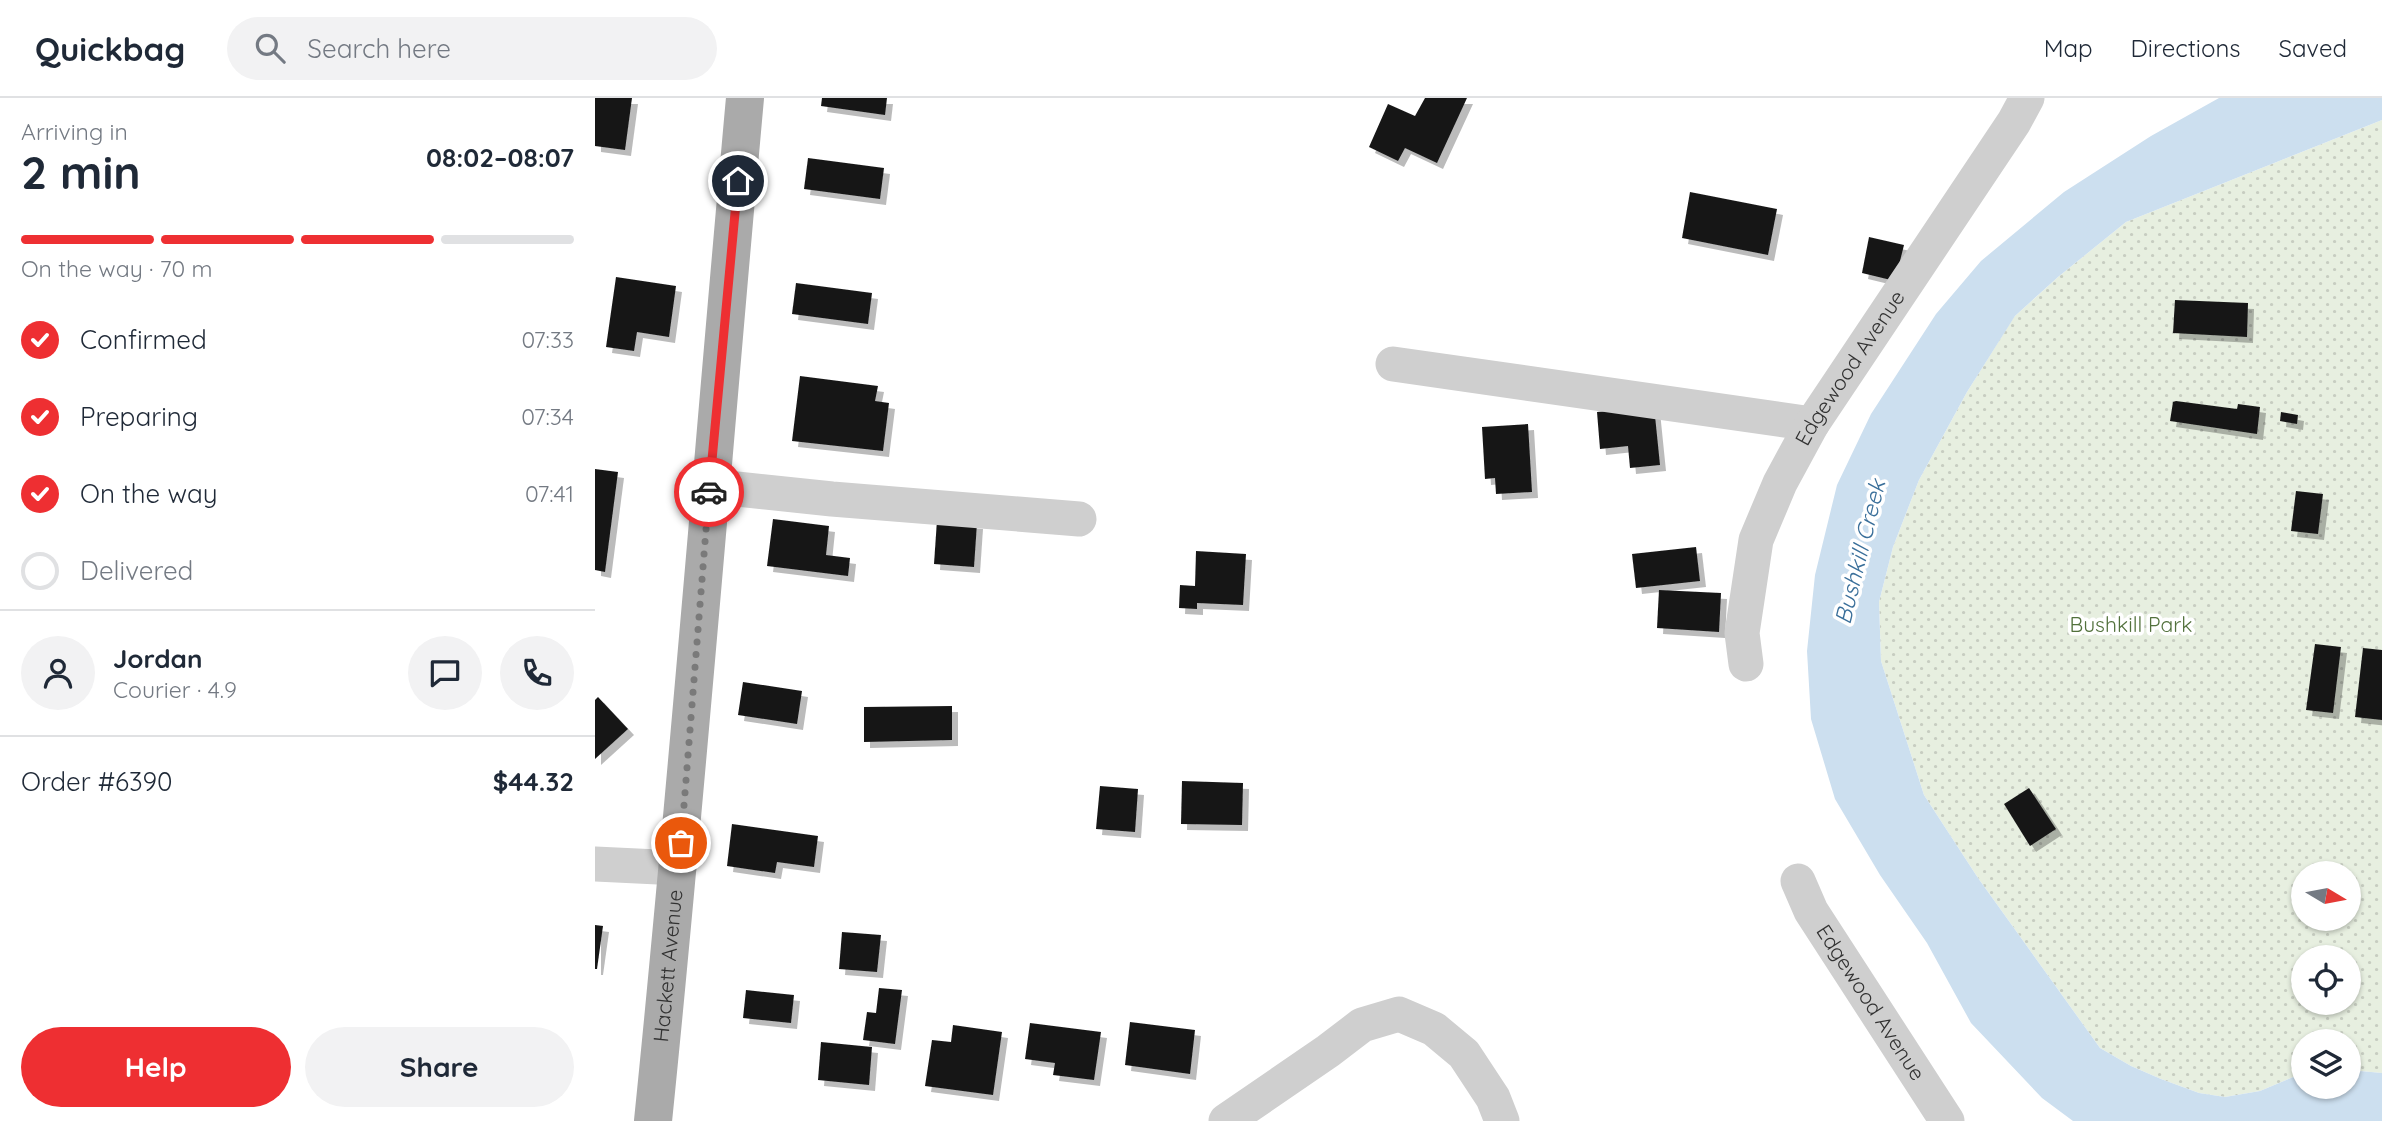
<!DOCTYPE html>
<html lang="en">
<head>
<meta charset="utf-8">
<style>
	body { margin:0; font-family:Quicksand,sans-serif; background:#f2f2f3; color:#1f2937; height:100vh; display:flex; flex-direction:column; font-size:26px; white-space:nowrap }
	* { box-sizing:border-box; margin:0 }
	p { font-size:23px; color:#747a83 }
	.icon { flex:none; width:38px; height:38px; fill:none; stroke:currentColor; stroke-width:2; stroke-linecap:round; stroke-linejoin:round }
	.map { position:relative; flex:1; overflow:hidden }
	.side { display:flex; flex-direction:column; background:#fff; width:595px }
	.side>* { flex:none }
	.needle { width:46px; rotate:100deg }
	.fabs { position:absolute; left:1696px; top:763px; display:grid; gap:14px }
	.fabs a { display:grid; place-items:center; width:70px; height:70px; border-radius:50%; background:#fff; box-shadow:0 2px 5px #0004; font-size:35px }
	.pin { position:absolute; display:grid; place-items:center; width:60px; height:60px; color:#fff; margin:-30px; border:4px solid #fff; border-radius:50%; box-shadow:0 2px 7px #0007 }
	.courier { position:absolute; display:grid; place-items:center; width:70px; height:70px; margin:-35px; border:5px solid #ee2f32; border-radius:50%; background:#fff; color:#222; box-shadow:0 2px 9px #0007 }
	.summary em { font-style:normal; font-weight:700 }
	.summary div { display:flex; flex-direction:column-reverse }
	.summary { display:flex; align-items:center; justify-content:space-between; height:119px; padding:0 21px }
	h1 { font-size:46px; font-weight:700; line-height:52px }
	.bar { display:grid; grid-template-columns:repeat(4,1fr); gap:10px 7px; align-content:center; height:84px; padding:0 21px }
	.bar i { height:9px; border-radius:5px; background:#e0e1e3 }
	.bar .on { background:#ee2f32 }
	.bar p { grid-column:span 4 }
	.line { display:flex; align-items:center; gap:18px; padding:0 21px; border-top:2px solid #e0e1e3 }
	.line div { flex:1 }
	.round { display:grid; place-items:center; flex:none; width:74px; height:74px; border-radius:37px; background:#f2f2f3 }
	ol { padding:0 21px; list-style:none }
	li { display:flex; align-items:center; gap:21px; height:77px }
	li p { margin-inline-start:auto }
	li .icon { padding:7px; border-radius:50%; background:#ee2f32; color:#fff; stroke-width:4 }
	li:last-child { color:#747a83 }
	li i { width:38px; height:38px; border:4px solid #e0e1e3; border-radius:50% }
	.primary-button { display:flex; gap:14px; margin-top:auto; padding:14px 21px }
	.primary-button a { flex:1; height:80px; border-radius:42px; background:#ee2f32; color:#fff; font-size:28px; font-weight:700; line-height:80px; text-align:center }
	.primary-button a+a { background:#f2f2f3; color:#1f2937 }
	header { display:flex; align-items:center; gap:42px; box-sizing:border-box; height:98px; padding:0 35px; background:#fff; border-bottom:2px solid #e0e1e3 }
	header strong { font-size:33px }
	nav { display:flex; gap:38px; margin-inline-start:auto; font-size:24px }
	.search { width:490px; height:63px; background:#f2f2f3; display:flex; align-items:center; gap:18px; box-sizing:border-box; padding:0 24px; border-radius:38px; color:#747a83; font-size:26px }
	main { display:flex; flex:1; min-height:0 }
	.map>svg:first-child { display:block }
</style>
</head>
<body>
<header>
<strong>Quickbag</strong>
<div class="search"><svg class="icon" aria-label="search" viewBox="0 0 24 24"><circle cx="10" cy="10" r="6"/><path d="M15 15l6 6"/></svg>Search here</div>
<nav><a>Map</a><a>Directions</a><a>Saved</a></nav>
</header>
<main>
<section class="side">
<div class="summary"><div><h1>2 min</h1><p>Arriving in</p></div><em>08:02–08:07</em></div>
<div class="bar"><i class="on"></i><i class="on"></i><i class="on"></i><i></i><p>On the way · 70 m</p></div>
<ol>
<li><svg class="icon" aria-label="check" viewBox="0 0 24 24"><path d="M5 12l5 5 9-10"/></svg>Confirmed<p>07:33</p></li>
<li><svg class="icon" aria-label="check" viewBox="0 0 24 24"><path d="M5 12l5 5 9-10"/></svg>Preparing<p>07:34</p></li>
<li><svg class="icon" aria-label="check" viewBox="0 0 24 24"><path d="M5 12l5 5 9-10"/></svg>On the way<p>07:41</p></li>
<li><i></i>Delivered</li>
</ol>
<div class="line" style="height:126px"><a class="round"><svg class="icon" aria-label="person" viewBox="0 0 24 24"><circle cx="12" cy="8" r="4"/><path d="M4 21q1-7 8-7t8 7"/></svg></a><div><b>Jordan</b><p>Courier · 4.9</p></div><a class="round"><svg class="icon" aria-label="chat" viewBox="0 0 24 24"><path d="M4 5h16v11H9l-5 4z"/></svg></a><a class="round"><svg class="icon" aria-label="phone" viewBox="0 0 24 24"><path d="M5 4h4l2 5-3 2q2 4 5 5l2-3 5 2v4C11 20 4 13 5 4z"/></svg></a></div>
<div class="line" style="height:91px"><div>Order #6390</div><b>$44.32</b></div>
<div class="primary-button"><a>Help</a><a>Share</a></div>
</section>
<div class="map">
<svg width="1787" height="1023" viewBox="0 0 1787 1023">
	<defs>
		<pattern id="park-dots" width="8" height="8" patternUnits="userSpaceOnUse" patternTransform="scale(1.75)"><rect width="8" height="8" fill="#e7efe0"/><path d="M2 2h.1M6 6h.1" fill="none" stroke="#c7cdc1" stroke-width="1.8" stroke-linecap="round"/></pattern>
		<filter id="shadow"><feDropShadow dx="6" dy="6" stdDeviation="0" flood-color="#0004"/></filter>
	</defs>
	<rect width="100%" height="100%" fill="#fff"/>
	<!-- park -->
	<path fill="url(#park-dots)" fill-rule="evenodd" d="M 1787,22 L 1787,975 L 1754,972 L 1754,943 L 1708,943 L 1708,975 L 1665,993 L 1630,999 L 1604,995 L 1566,981 L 1536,968 L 1505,950 L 1383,780 L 1329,697 L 1286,563 L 1284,504 L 1298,449 L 1324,382 L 1372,294 L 1419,219 L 1463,179 L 1531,124 ZM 1708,775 L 1754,775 L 1754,821 L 1708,821 ZM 1708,859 L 1754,859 L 1754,905 L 1708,905 Z"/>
	<!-- water -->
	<polygon fill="#ccdfef" points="1624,0 1787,0 1787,22 1531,124 1463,179 1420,218 1372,294 1324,382 1298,449 1284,504 1286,563 1329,697 1383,780 1505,950 1536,968 1566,981 1604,995 1630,999 1665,993 1708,975 1708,989 1754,989 1754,972 1787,975 1787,1023 1478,1023 1447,1000 1376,925 1332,845 1285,777 1240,701 1216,621 1212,553 1220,477 1242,387 1276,316 1341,216 1386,163 1469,94 1556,38"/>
	<!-- building -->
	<g fill="#191919" filter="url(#shadow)">
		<polygon points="0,0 37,0 30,52 0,48"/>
		<polygon points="227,0 292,0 290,17 226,8"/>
		<polygon points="830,0 872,0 842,65 810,50 803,63 774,49 793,6 820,18"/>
		<polygon points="213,60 289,70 285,101 209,91"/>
		<polygon points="1095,94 1182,111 1173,157 1087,140"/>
		<polygon points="1274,139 1309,147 1300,183 1267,175"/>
		<polygon points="21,179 81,188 74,239 42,234 39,253 11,249"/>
		<polygon points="201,185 277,195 273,226 197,216"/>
		<polygon points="1580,202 1653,205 1652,239 1578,235"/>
		<polygon points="205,278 283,288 280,303 294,305 288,353 197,343"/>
		<polygon points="1581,303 1642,311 1643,306 1665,309 1662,336 1575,323 1578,304"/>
		<polygon points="1059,308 1065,367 1035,370 1033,348 1005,351 1002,314"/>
		<polygon points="1686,314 1703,317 1702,326 1685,323"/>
		<polygon points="933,326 937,394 901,396 900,380 890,381 887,329"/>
		<polygon points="0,371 23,374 10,474 0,472"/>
		<polygon points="1701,393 1728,396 1723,436 1696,433"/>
		<polygon points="178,421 234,428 231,457 255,460 253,478 172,468"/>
		<polygon points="342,422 382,425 379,469 339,466"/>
		<polygon points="1101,449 1105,483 1041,490 1037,456"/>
		<polygon points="601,453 651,456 648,507 602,505 602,511 584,510 585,487 600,488"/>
		<polygon points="1064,492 1126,495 1124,534 1062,530"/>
		<polygon points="1720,546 1746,549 1738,615 1711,612"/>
		<polygon points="1768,550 1787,552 1787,622 1760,619"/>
		<polygon points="148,584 207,593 202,626 143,617"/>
		<polygon points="3,599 33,631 0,661 0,602"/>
		<polygon points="357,608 357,642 269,644 269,609"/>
		<polygon points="587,683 648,685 647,727 586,726"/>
		<polygon points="505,688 543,691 540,734 501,731"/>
		<polygon points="1434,690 1461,731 1435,748 1409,706"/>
		<polygon points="137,726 223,738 219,769 182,764 180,775 132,768"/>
		<polygon points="0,827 8,828 2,871 0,871"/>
		<polygon points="247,834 286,837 282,874 244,871"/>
		<polygon points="284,890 307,892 300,946 268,942 272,914 281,915"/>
		<polygon points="151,892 199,897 196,925 148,920"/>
		<polygon points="535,924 600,932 595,976 530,967"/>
		<polygon points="435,925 506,934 499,982 458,977 460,965 430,961"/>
		<polygon points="358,927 407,934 398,997 330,988 337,942 356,944"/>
		<polygon points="226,944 277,949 274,987 223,982"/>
	</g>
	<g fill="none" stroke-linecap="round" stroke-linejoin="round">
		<!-- minor -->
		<g stroke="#cfcfcf" stroke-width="35">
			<polyline points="798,266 1217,326"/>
			<polyline points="114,388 237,401 484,421"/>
			<path id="s1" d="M 1151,566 L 1147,535 L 1161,442 L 1185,385 L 1217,326 L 1419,24 L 1432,0"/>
			<polyline points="0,766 84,770"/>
			<path id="s2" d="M 1203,783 L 1216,813 L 1352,1023"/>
			<polyline points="631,1023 733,953 767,927 804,916 839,931 869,956 898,1000 907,1023"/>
		</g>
		<!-- major -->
		<path stroke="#aaa" stroke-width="38" id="s3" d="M 58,1023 C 93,682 119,341 150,0"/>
	</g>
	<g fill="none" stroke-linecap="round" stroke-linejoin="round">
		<!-- done -->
		<polyline stroke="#7a7a7a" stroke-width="7" stroke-dasharray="0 12.6" points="86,745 114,394"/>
		<!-- route -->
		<polyline stroke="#ee2f32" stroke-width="9" points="114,394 143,83"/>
	</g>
	<g text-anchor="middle" stroke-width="7" stroke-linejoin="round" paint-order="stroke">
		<!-- street labels -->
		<g font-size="21" fill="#323232" stroke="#fff">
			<text dy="7" stroke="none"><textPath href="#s1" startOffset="322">Edgewood Avenue</textPath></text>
			<text dy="7" stroke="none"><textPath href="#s3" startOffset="156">Hackett Avenue</textPath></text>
			<text dy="7" stroke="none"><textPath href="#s2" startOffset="142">Edgewood Avenue</textPath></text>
		</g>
		<!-- park labels -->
		<g font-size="21" fill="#52713c" stroke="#fff">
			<text x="1536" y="534">Bushkill Park</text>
		</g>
		<!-- water labels -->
		<g font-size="23" font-style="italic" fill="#3a6f9a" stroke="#fff">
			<text transform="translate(1265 454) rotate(-76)" y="8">Bushkill Creek</text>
		</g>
	</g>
</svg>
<div class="fabs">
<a><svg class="needle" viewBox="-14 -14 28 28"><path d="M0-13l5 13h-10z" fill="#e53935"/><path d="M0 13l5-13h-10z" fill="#747a83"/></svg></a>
<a><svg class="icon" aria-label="locate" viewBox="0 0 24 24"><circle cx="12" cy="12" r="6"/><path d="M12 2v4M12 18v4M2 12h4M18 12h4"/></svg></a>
<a><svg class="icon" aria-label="layers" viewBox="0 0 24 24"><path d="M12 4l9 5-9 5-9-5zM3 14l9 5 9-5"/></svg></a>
</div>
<div class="pin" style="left:86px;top:745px;background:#ea580c"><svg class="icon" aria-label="bag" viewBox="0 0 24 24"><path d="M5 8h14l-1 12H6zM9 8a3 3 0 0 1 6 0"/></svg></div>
<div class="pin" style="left:143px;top:83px;background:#1f2937"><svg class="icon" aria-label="home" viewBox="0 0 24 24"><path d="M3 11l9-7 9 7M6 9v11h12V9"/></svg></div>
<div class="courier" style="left:114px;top:394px"><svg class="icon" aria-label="car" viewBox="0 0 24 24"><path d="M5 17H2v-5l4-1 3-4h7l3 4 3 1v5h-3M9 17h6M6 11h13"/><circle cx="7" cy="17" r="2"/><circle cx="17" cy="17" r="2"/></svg></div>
</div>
</main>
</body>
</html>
